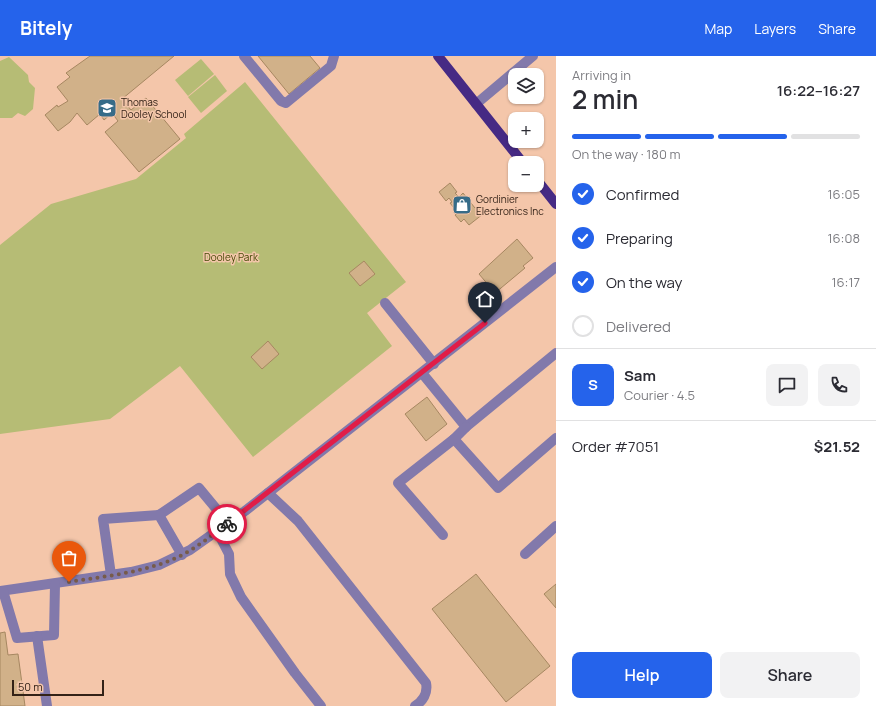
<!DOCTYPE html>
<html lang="en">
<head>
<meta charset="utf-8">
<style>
	body { margin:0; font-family:Manrope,sans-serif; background:#f2f2f3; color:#2b2b33; height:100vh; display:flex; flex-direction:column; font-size:15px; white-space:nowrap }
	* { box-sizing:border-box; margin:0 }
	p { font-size:13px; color:#7c7c81 }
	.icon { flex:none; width:22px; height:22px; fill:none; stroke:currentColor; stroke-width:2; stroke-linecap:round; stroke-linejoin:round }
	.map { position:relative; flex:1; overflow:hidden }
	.details { display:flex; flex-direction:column; background:#fff; width:320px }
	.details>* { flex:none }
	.buttons { position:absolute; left:508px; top:12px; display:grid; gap:8px }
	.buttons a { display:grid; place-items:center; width:36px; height:36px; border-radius:8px; background:#fff; box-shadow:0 1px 3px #0004; font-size:20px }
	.scale { position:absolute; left:12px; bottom:10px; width:92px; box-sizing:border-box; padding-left:4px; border:2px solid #332217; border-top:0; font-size:11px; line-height:14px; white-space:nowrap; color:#332217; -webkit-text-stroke:3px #f4c6aa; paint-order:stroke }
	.pin { position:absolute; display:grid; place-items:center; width:34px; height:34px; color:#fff; margin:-41px -17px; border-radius:50% 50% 50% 0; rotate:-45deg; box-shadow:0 0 4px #0007 }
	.pin .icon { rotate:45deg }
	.courier { position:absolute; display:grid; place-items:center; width:40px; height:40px; margin:-20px; border:3px solid #e11d48; border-radius:50%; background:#fff; color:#222; box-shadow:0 1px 5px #0007 }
	.summary em { font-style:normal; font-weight:600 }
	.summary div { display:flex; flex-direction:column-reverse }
	.summary { display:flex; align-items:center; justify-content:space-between; height:68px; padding:0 16px }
	h1 { font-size:26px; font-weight:600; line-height:30px }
	.bar { display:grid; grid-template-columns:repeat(4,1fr); gap:6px 4px; align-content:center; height:48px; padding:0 16px }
	.bar i { height:5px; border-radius:3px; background:#e1e1e2 }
	.bar .on { background:#2563eb }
	.bar p { grid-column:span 4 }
	.line { display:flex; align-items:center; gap:10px; padding:0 16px; border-top:1px solid #e1e1e2 }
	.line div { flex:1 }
	.round { display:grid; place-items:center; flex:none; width:42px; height:42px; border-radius:8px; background:#f2f2f3 }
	ol { padding:0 16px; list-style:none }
	li { display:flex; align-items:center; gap:12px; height:44px }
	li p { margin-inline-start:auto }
	li .icon { padding:4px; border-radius:50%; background:#2563eb; color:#fff; stroke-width:4 }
	li:last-child { color:#7c7c81 }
	li i { width:22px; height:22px; border:2px solid #e1e1e2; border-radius:50% }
	.action { display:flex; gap:8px; margin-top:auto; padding:8px 16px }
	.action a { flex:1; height:46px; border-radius:8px; background:#2563eb; color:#fff; font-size:16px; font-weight:600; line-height:46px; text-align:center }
	.action a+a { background:#f2f2f3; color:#2b2b33 }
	header { display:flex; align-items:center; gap:24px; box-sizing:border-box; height:56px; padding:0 20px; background:#2563eb; color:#fff }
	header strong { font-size:19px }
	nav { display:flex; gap:22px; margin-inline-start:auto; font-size:14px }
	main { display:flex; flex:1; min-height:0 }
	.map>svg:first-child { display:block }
</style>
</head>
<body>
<header>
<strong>Bitely</strong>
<nav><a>Map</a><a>Layers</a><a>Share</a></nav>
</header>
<main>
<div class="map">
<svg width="556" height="650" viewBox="0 0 556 650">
	<rect width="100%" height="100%" fill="#f4c6aa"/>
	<!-- green -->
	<g fill="#b6bc75">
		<polygon points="9,1 28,19 29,26 35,32 33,53 25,60 18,57 12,62 0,62 0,5"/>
		<polygon points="201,3 214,18 188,40 175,24"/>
		<polygon points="215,19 227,35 201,57 188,41"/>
		<polygon points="245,26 406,226 367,257 392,290 253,401 180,310 110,363 0,378 0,189 51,148 136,123 186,82 184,78"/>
	</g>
	<!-- building -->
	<g fill="#d1b189" stroke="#a68761">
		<polygon points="90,0 174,0 122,43 131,54 146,42 180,83 139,116 105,76 118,65 112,57 104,64 100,58 87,69 77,57 70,66 58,75 45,59 57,49 58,51 68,45 57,31 70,21 66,17"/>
		<polygon points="258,0 310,0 320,12 289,38"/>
		<polygon points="450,127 457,136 455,137 459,141 463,137 475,152 477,151 483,158 469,169 464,163 461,166 455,159 458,157 450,147 452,146 449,142 446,145 439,136"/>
		<polygon points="517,183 533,202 523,210 525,212 495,237 479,218"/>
		<polygon points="364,205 375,218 360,230 349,217"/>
		<polygon points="268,285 279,298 262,313 251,301"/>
		<polygon points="427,341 447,368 426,385 405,358"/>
		<polygon points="476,518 550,610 506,646 432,553"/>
		<polygon points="556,528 556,552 544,538"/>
		<polygon points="5,576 8,599 18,598 25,650 0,650 0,577"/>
	</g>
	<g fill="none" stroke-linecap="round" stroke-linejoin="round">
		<!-- minor -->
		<g stroke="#8279ab" stroke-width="10">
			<polyline points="244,0 281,45 286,47 331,10 334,0"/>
			<polyline points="476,48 533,0"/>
			<polyline points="385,247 434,308"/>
			<polyline points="422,317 466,371 556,297"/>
			<polyline points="454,383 498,432 556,382"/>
			<path d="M 268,437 L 298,465 L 426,627 C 428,637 423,645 415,650"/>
			<polyline points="159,459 199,432 228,467"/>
			<polyline points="217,475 229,498 230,518 241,541 295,617 321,650"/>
			<polyline points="443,479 398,427 454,383 466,371"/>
			<polyline points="525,498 556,470"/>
			<polyline points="111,519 103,463 159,459 182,499"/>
			<polyline points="0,535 131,516 159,509 190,494 245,455 556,211"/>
			<polyline points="3,535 17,582 54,579 55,528"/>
			<polyline points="37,580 47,650"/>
		</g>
		<!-- major -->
		<g stroke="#462a84" stroke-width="10">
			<polyline points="438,0 523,107"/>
			<polyline points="537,124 556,148"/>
		</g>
	</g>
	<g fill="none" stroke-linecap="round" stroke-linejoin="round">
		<!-- done -->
		<path stroke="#775b4a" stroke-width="4" stroke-dasharray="0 7.2" d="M 69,526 C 105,520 142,517 176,502 C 195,493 211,480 227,468"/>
		<!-- route -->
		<polyline stroke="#e11d48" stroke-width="5" points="227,468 485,267"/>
	</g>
	<!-- icons -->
	<defs>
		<symbol id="school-square" viewBox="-11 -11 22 22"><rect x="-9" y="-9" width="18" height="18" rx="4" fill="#366c88" stroke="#f4c6aa"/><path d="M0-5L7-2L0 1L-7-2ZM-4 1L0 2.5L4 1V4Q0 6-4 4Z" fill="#fff"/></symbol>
		<symbol id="shop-square" viewBox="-11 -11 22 22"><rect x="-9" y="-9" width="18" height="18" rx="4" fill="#366c88" stroke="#f4c6aa"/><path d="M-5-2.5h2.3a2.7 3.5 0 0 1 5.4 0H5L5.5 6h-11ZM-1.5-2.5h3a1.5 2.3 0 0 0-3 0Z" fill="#fff"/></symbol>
	</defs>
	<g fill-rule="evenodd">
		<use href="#school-square" x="96" y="41" width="22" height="22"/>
		<use href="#shop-square" x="451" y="138" width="22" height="22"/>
	</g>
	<g text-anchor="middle" stroke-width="3" stroke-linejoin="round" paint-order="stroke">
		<!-- poi labels -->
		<g font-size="10" fill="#332217" stroke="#f4c6aa" text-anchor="start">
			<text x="121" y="50">Thomas<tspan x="121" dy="12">Dooley School</tspan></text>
			<text x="476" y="147">Gordinier<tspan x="476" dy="12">Electronics Inc</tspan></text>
		</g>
		<!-- park labels -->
		<g font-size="10" fill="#464907" stroke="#f4c6aa">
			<text x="231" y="205">Dooley Park</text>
		</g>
	</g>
</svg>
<div class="buttons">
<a><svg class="icon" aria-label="layers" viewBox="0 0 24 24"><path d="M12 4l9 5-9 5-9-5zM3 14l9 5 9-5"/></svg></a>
<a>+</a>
<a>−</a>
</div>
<div class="scale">50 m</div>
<div class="pin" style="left:69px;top:526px;background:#ea580c"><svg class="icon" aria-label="bag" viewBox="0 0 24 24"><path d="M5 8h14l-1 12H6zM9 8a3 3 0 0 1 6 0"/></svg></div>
<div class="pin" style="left:485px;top:267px;background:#1f2937"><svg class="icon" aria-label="home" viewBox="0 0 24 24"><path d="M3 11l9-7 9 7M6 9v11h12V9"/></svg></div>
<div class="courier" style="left:227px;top:468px"><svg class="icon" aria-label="bike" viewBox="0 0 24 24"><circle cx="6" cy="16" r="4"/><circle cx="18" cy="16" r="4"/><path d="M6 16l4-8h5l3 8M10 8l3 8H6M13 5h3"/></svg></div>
</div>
<section class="details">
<div class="summary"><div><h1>2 min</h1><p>Arriving in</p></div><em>16:22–16:27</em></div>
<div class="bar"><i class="on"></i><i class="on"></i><i class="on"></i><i></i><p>On the way · 180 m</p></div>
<ol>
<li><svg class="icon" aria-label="check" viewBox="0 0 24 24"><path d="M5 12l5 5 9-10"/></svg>Confirmed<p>16:05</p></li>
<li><svg class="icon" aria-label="check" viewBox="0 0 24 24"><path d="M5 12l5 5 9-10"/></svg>Preparing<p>16:08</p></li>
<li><svg class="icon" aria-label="check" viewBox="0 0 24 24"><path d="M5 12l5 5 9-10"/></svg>On the way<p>16:17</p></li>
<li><i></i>Delivered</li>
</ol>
<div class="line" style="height:72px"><b class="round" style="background:#2563eb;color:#fff">S</b><div><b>Sam</b><p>Courier · 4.5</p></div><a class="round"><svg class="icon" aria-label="chat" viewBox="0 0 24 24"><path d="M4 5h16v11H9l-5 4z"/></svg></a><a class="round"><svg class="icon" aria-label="phone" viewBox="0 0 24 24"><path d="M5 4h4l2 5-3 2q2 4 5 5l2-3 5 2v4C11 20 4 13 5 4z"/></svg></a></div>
<div class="line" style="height:52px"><div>Order #7051</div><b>$21.52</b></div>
<div class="action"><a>Help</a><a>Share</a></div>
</section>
</main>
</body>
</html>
